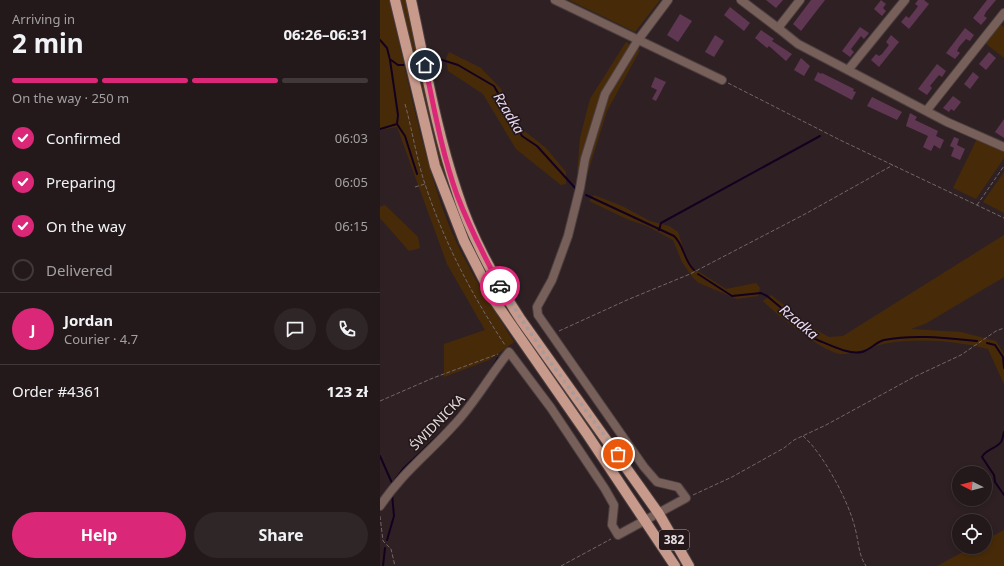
<!DOCTYPE html>
<html lang="en">
<head>
<meta charset="utf-8">
<style>
	body { margin:0; font-family:"Noto Sans",sans-serif; background:#2f2627; color:#f1f3f6; height:100vh; display:flex; flex-direction:column; font-size:15px; white-space:nowrap }
	* { box-sizing:border-box; margin:0 }
	p { font-size:13px; color:#a3a0a2 }
	.icon { flex:none; width:22px; height:22px; fill:none; stroke:currentColor; stroke-width:2; stroke-linecap:round; stroke-linejoin:round }
	.map { position:relative; flex:1; overflow:hidden }
	.details { display:flex; flex-direction:column; background:#23191a; width:380px }
	.details>* { flex:none }
	.needle { width:26px; rotate:276deg }
	.controls { position:absolute; left:572px; top:466px; display:grid; gap:8px }
	.controls a { display:grid; place-items:center; width:40px; height:40px; border-radius:50%; background:#23191a; box-shadow:0 2px 6px #0003,0 0 0 1px #403839; font-size:20px }
	.pin { position:absolute; display:grid; place-items:center; width:34px; height:34px; color:#fff; margin:-17px; border:2px solid #fff; border-radius:50%; box-shadow:0 1px 4px #0007 }
	.courier { position:absolute; display:grid; place-items:center; width:40px; height:40px; margin:-20px; border:3px solid #db2777; border-radius:50%; background:#fff; color:#222; box-shadow:0 1px 5px #0007 }
	.headline em { font-style:normal; font-weight:700 }
	.headline div { display:flex; flex-direction:column-reverse }
	.headline { display:flex; align-items:center; justify-content:space-between; height:68px; padding:0 12px }
	h1 { font-size:26px; font-weight:700; line-height:30px }
	.bar { display:grid; grid-template-columns:repeat(4,1fr); gap:6px 4px; align-content:center; height:48px; padding:0 12px }
	.bar i { height:5px; border-radius:3px; background:#403839 }
	.bar .on { background:#db2777 }
	.bar p { grid-column:span 4 }
	.line { display:flex; align-items:center; gap:10px; padding:0 12px; border-top:1px solid #403839 }
	.line div { flex:1 }
	.round { display:grid; place-items:center; flex:none; width:42px; height:42px; border-radius:21px; background:#2f2627 }
	ol { padding:0 12px; list-style:none }
	li { display:flex; align-items:center; gap:12px; height:44px }
	li p { margin-inline-start:auto }
	li .icon { padding:4px; border-radius:50%; background:#db2777; color:#fff; stroke-width:4 }
	li:last-child { color:#a3a0a2 }
	li i { width:22px; height:22px; border:2px solid #403839; border-radius:50% }
	.cta { display:flex; gap:8px; margin-top:auto; padding:8px 12px }
	.cta a { flex:1; height:46px; border-radius:24px; background:#db2777; color:#fff; font-size:16px; font-weight:700; line-height:46px; text-align:center }
	.cta a+a { background:#2f2627; color:#f1f3f6 }
	main { display:flex; flex:1; min-height:0 }
	.map>svg:first-child { display:block }
</style>
</head>
<body>
<main>
<section class="details">
<div class="headline"><div><h1>2 min</h1><p>Arriving in</p></div><em>06:26–06:31</em></div>
<div class="bar"><i class="on"></i><i class="on"></i><i class="on"></i><i></i><p>On the way · 250 m</p></div>
<ol>
<li><svg class="icon" aria-label="check" viewBox="0 0 24 24"><path d="M5 12l5 5 9-10"/></svg>Confirmed<p>06:03</p></li>
<li><svg class="icon" aria-label="check" viewBox="0 0 24 24"><path d="M5 12l5 5 9-10"/></svg>Preparing<p>06:05</p></li>
<li><svg class="icon" aria-label="check" viewBox="0 0 24 24"><path d="M5 12l5 5 9-10"/></svg>On the way<p>06:15</p></li>
<li><i></i>Delivered</li>
</ol>
<div class="line" style="height:72px"><b class="round" style="background:#db2777;color:#fff">J</b><div><b>Jordan</b><p>Courier · 4.7</p></div><a class="round"><svg class="icon" aria-label="chat" viewBox="0 0 24 24"><path d="M4 5h16v11H9l-5 4z"/></svg></a><a class="round"><svg class="icon" aria-label="phone" viewBox="0 0 24 24"><path d="M5 4h4l2 5-3 2q2 4 5 5l2-3 5 2v4C11 20 4 13 5 4z"/></svg></a></div>
<div class="line" style="height:52px"><div>Order #4361</div><b>123 zł</b></div>
<div class="cta"><a>Help</a><a>Share</a></div>
</section>
<div class="map">
<svg width="624" height="566" viewBox="0 0 624 566">
	<rect width="100%" height="100%" fill="#2f2123"/>
	<!-- green -->
	<g fill="#472b09">
		<path d="M 0,0 L 9,0 C 27,74 41,152 68,223 C 85,265 110,304 134,342 L 109,360 L 64,377 L 64,344 L 105,330 L 67,264 L 17,127 L 0,130 Z"/>
		<polygon points="20,0 26,0 36,50 58,146 85,224 226,449 167,370 123,307 96,258 63,177"/>
		<polygon points="189,0 280,0 255,32"/>
		<polygon points="620,24 624,27 624,58 605,43"/>
		<polygon points="246,42 260,50 227,111 208,172 197,173 200,138 210,99"/>
		<polygon points="69,52 101,68 121,89 143,130 166,148 186,172 186,184 181,185 136,149 103,94 68,71 66,58"/>
		<polygon points="597,139 624,152 624,158 596,199 573,188"/>
		<polygon points="624,172 624,213 603,202"/>
		<polygon points="214,195 242,206 270,221 289,226 298,232 304,251 313,268 346,289 376,283 380,288 378,296 357,299 319,283 313,278 302,262 293,240 267,226 249,220 209,201"/>
		<polygon points="5,205 38,237 40,248 29,251 0,218 0,207"/>
		<path d="M 624,235 L 624,277 L 545,324 L 531,329 L 581,332 L 616,341 L 624,354 L 624,384 L 608,349 C 576,341 542,338 508,343 C 496,345 472,355 461,354 C 444,353 396,314 383,301 L 391,295 L 436,330 L 449,337 L 463,336 Z"/>
		<polygon points="624,530 624,566 557,566 592,547 605,547 605,540"/>
	</g>
	<g fill="none" stroke-linecap="round" stroke-linejoin="round">
		<!-- stream -->
		<g stroke="#140120" stroke-width="2">
			<polyline points="0,40 7,48 10,60 18,115 17,124 25,136 37,174"/>
			<polyline points="48,58 56,58 78,65 114,86 142,136 157,146 196,189"/>
			<polyline points="11,60 18,65 26,65"/>
			<polyline points="0,129 17,124"/>
			<path d="M 206,195 L 294,236 C 304,245 304,261 314,270"/>
			<polyline points="279,230 281,223 440,136"/>
			<path d="M 318,274 L 352,296 L 381,293 L 387,296 L 417,321 L 424,323 L 430,329 L 435,339 C 448,344 468,355 482,352 C 490,350 496,342 504,340 C 534,334 566,338 597,341"/>
			<polyline points="607,343 615,345 623,357 624,368"/>
			<polyline points="112,368 118,358"/>
			<polyline points="71,422 82,410"/>
			<path d="M 624,432 C 623,435 623,439 621,442 C 616,449 606,449 602,457 L 614,475 L 615,482 L 624,495"/>
			<polyline points="0,456 12,483"/>
			<polyline points="8,489 23,469 66,428"/>
			<polyline points="7,540 14,516 12,494"/>
			<polyline points="3,566 5,548"/>
		</g>
	</g>
	<!-- building -->
	<g fill="#5f3752">
		<polygon points="386,0 403,0 396,8"/>
		<polygon points="431,0 445,0 421,31 413,24"/>
		<polygon points="501,0 506,4 503,8 506,11 502,16 494,9"/>
		<polygon points="538,0 544,0 549,4 529,29 521,22 526,16 529,18 536,9 538,6 535,4"/>
		<polygon points="607,0 616,0 606,12 604,16 607,18 601,25 593,18"/>
		<polygon points="350,7 370,23 364,31 344,15"/>
		<polygon points="300,14 312,21 298,42 287,35"/>
		<polygon points="480,27 489,33 484,39 481,36 478,40 471,49 474,52 470,57 462,51"/>
		<polygon points="585,28 594,35 590,41 586,39 579,47 577,51 580,53 575,59 566,53"/>
		<polygon points="381,30 394,39 392,41 412,54 406,61 389,46 387,48 375,38"/>
		<polygon points="335,35 344,41 334,57 325,52"/>
		<polygon points="511,35 519,42 499,67 491,60 496,54 499,56 502,54 509,45 506,42"/>
		<polygon points="609,52 616,58 606,70 599,64"/>
		<polygon points="421,58 430,66 424,76 414,70"/>
		<polygon points="557,64 566,71 562,77 559,75 550,86 552,88 547,95 538,89"/>
		<polygon points="438,72 441,74 442,73 474,89 473,91 476,92 472,100 434,80"/>
		<polygon points="593,72 599,77 590,89 584,84"/>
		<polygon points="275,77 286,82 276,101 272,99 277,90 271,87"/>
		<polygon points="573,96 581,102 574,111 571,109 569,112 563,108"/>
		<polygon points="492,97 522,112 517,120 487,106"/>
		<polygon points="530,113 537,117 535,120 558,131 556,136 564,140 560,149 554,145 551,151 543,147 548,136 526,126"/>
		<polygon points="624,119 624,138 615,132"/>
		<polygon points="574,137 579,139 577,145 585,149 580,160 571,156 574,148 570,146"/>
	</g>
	<g fill="none" stroke-linecap="round" stroke-linejoin="round">
		<defs>
			<g id="minor">
				<polyline points="175,0 342,80"/>
				<polyline points="361,0 398,28"/>
				<polyline points="420,0 398,28 418,44 567,122 624,147"/>
				<polyline points="468,70 525,0"/>
				<polyline points="547,110 624,13"/>
				<path d="M 0,506 C 22,473 48,454 74,425 C 95,403 110,375 129,352 L 171,408 L 225,489 L 234,505 L 232,525 L 238,535 L 306,498 L 298,487 L 277,482 L 264,467 L 158,315 L 157,307 L 172,280 L 188,236 L 200,188 L 205,159 L 225,94 L 258,40 L 288,0"/>
			</g>
			<g id="major">
				<polyline points="15,0 55,166 84,241 114,300 207,434 295,566"/>
				<path d="M 31,0 C 45,64 56,130 77,192 C 91,237 115,280 141,320 L 279,514 L 309,566"/>
			</g>
		</defs>
		<!-- minor casing -->
		<use href="#minor" stroke="#4c3f41" stroke-width="10"/>
		<!-- major casing -->
		<use href="#major" stroke="#4c3f41" stroke-width="12"/>
		<!-- path -->
		<g stroke="#726668" stroke-width="1" stroke-dasharray="4 2" stroke-linecap="butt">
			<polyline points="348,83 460,140 624,218"/>
			<path d="M 25,104 C 32,129 36,156 44,181 C 63,240 91,294 125,345"/>
			<polyline points="35,187 45,184"/>
			<polyline points="597,205 624,166"/>
			<polyline points="179,331 247,300 310,274 427,213 513,165"/>
			<polyline points="0,401 53,378 118,354"/>
			<path d="M 423,436 C 443,453 469,502 475,528 C 479,542 478,554 486,566"/>
			<polyline points="313,495 352,477 404,448 414,440 446,425 534,377 581,355 616,331 624,328"/>
			<polyline points="0,516 3,541 11,549 15,566"/>
			<polyline points="181,566 231,539"/>
		</g>
		<!-- minor -->
		<use href="#minor" stroke="#776059" stroke-width="8"/>
		<!-- major -->
		<use href="#major" stroke="#c89a8b" stroke-width="10"/>
	</g>
	<g fill="none" stroke-linecap="round" stroke-linejoin="round">
		<!-- done -->
		<polyline stroke="#a69b9d" stroke-width="4" stroke-dasharray="0 7.2" points="120,286 165,355 238,454"/>
		<!-- route -->
		<path stroke="#db2777" stroke-width="5" d="M 45,65 C 54,108 62,153 77,195 C 89,226 104,256 120,286"/>
	</g>
	<g text-anchor="middle" stroke-width="3.5" stroke-linejoin="round" paint-order="stroke">
		<!-- shield labels -->
		<rect fill="#25181a" stroke="#aca2a3" stroke-width="1" x="279" y="530" width="30" height="20" rx="3"/>
		<g font-size="12" font-weight="bold" fill="#e6ddde">
			<text x="294" y="544">382</text>
		</g>
		<!-- street labels -->
		<g font-size="13" fill="#e6ddde" stroke="#25181a">
			<text transform="translate(57 422) rotate(-46)" y="5">ŚWIDNICKA</text>
		</g>
		<!-- water labels -->
		<g font-size="14" font-style="italic" fill="#eadbf6" stroke="#25181a">
			<text transform="translate(129 113) rotate(59)" y="5">Rzadka</text>
			<text transform="translate(419 322) rotate(40)" y="5">Rzadka</text>
		</g>
	</g>
</svg>
<div class="controls">
<a><svg class="needle" viewBox="-14 -14 28 28"><path d="M0-13l5 13h-10z" fill="#e53935"/><path d="M0 13l5-13h-10z" fill="#a3a0a2"/></svg></a>
<a><svg class="icon" aria-label="locate" viewBox="0 0 24 24"><circle cx="12" cy="12" r="6"/><path d="M12 2v4M12 18v4M2 12h4M18 12h4"/></svg></a>
</div>
<div class="pin" style="left:238px;top:454px;background:#ea580c"><svg class="icon" aria-label="bag" viewBox="0 0 24 24"><path d="M5 8h14l-1 12H6zM9 8a3 3 0 0 1 6 0"/></svg></div>
<div class="pin" style="left:45px;top:65px;background:#1f2937"><svg class="icon" aria-label="home" viewBox="0 0 24 24"><path d="M3 11l9-7 9 7M6 9v11h12V9"/></svg></div>
<div class="courier" style="left:120px;top:286px"><svg class="icon" aria-label="car" viewBox="0 0 24 24"><path d="M5 17H2v-5l4-1 3-4h7l3 4 3 1v5h-3M9 17h6M6 11h13"/><circle cx="7" cy="17" r="2"/><circle cx="17" cy="17" r="2"/></svg></div>
</div>
</main>
</body>
</html>
